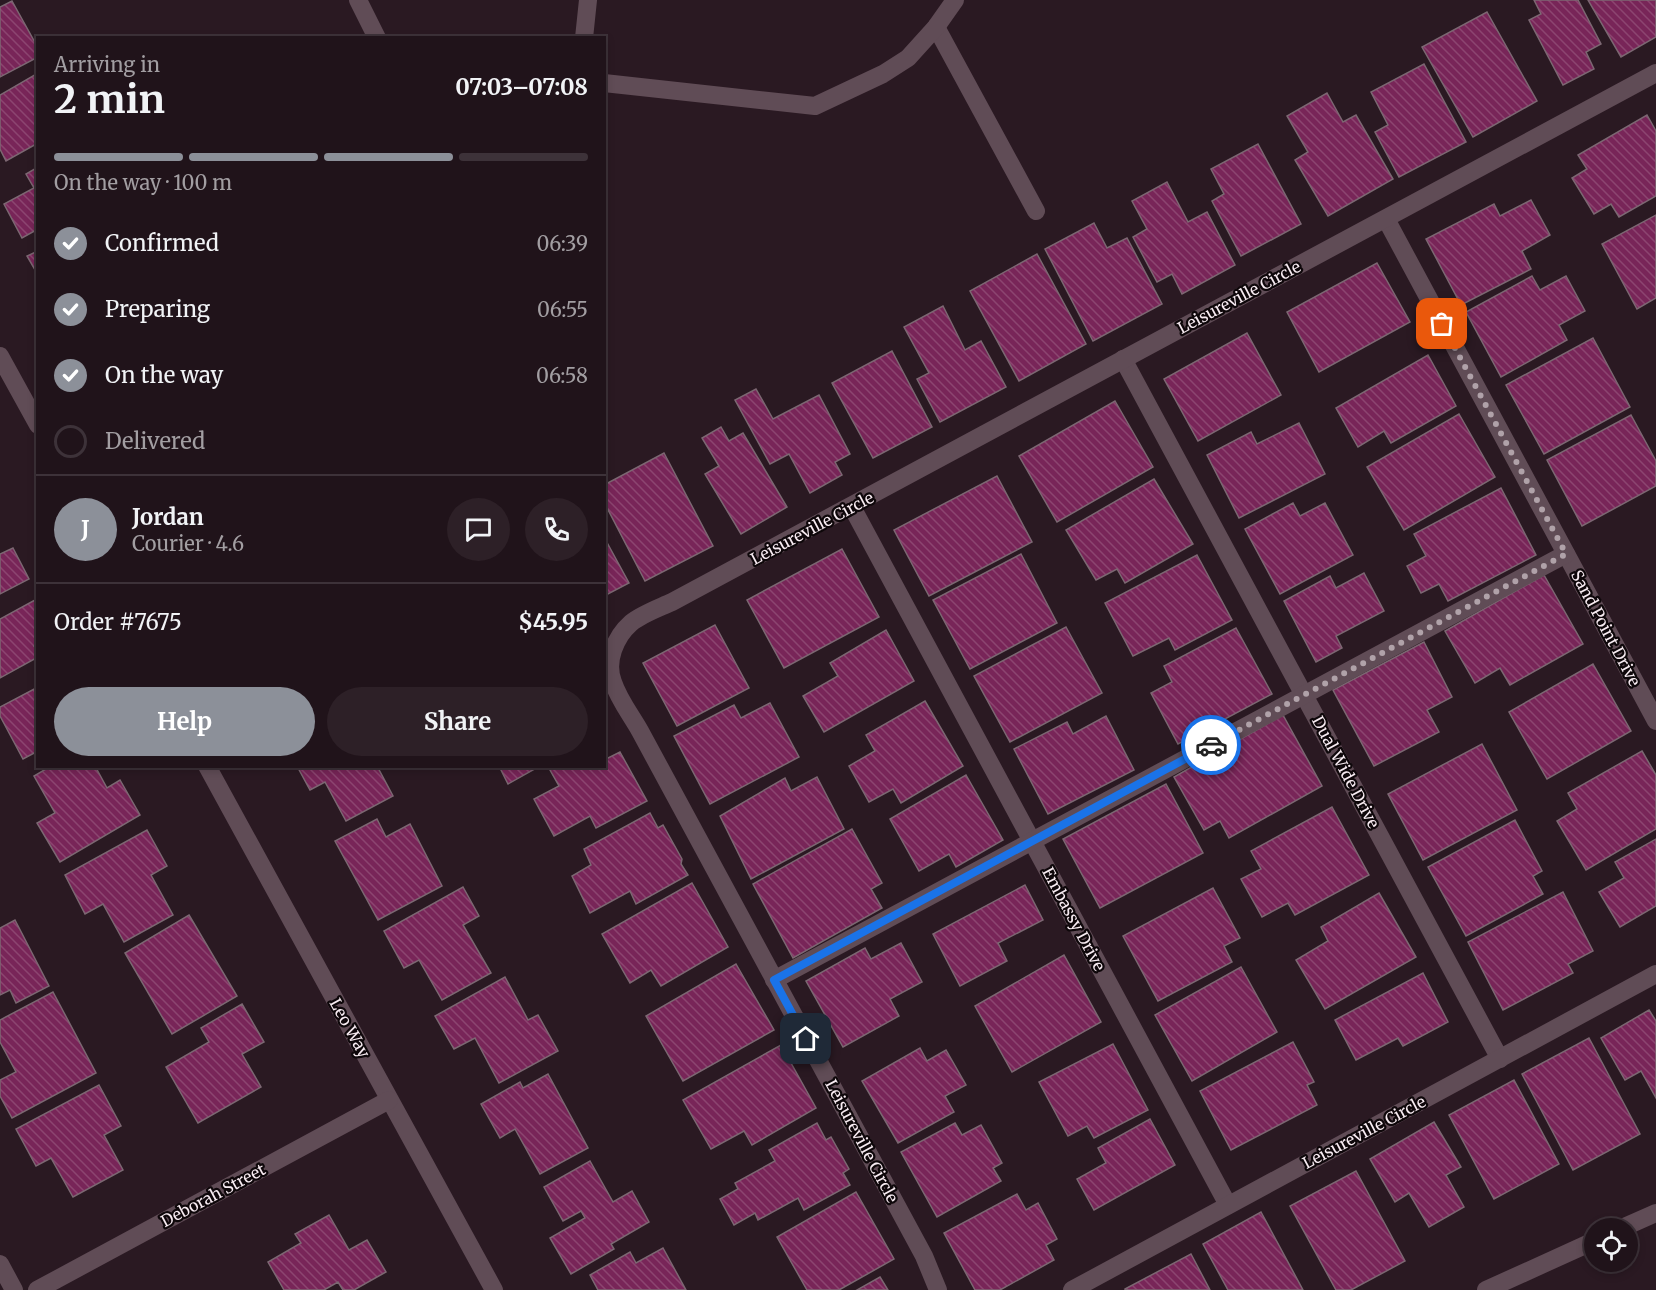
<!DOCTYPE html>
<html lang="en">
<head>
<meta charset="utf-8">
<style>
	body { margin:0; font-family:Merriweather,serif; background:#2d2027; color:#f1f3f6; height:100vh; display:flex; flex-direction:column; font-size:22px; white-space:nowrap }
	* { box-sizing:border-box; margin:0 }
	p { font-size:20px; color:#a29ea2 }
	.icon { flex:none; width:33px; height:33px; fill:none; stroke:currentColor; stroke-width:2; stroke-linecap:round; stroke-linejoin:round }
	.map { position:relative; flex:1; overflow:hidden }
	.sheet { position:absolute; left:36px; top:36px; width:570px; height:732px; display:flex; flex-direction:column; background:#20131a; border-radius:0px; box-shadow:0 3px 9px #0003,0 0 0 2px #3d3239 }
	.sheet>* { flex:none }
	.controls { position:absolute; left:1584px; top:1218px; display:grid; gap:12px }
	.controls a { display:grid; place-items:center; width:54px; height:54px; border-radius:50%; background:#20131a; box-shadow:0 3px 9px #0003,0 0 0 2px #3d3239; font-size:30px }
	.pin { position:absolute; display:grid; place-items:center; width:51px; height:51px; color:#fff; margin:-26px; border-radius:12px; box-shadow:0 3px 9px #0006 }
	.courier { position:absolute; display:grid; place-items:center; width:60px; height:60px; margin:-30px; border:4px solid #1a73e8; border-radius:50%; background:#fff; color:#222; box-shadow:0 2px 8px #0007 }
	.overview em { font-style:normal; font-weight:700 }
	.overview div { display:flex; flex-direction:column-reverse }
	.overview { display:flex; align-items:center; justify-content:space-between; height:102px; padding:0 18px }
	h1 { font-size:39px; font-weight:700; line-height:45px }
	.bar { display:grid; grid-template-columns:repeat(4,1fr); gap:9px 6px; align-content:center; height:72px; padding:0 18px }
	.bar i { height:8px; border-radius:4px; background:#3d3239 }
	.bar .selected { background:#8c9099 }
	.bar p { grid-column:span 4 }
	.line { display:flex; align-items:center; gap:15px; padding:0 18px; border-top:2px solid #3d3239 }
	.line div { flex:1 }
	.round { display:grid; place-items:center; flex:none; width:63px; height:63px; border-radius:32px; background:#2d2027 }
	ol { padding:0 18px; list-style:none }
	li { display:flex; align-items:center; gap:18px; height:66px }
	li p { margin-inline-start:auto }
	li .icon { padding:6px; border-radius:50%; background:#8c9099; color:#fff; stroke-width:4 }
	li:last-child { color:#a29ea2 }
	li i { width:33px; height:33px; border:3px solid #3d3239; border-radius:50% }
	.button { display:flex; gap:12px; margin-top:auto; padding:12px 18px }
	.button a { flex:1; height:69px; border-radius:36px; background:#8c9099; color:#fff; font-size:24px; font-weight:700; line-height:69px; text-align:center }
	.button a+a { background:#2d2027; color:#f1f3f6 }
	.map>svg:first-child { display:block }
</style>
</head>
<body>
<div class="map">
<svg width="1656" height="1290" viewBox="0 0 1656 1290">
	<defs>
		<pattern id="building-back-hatch" width="6" height="6" patternUnits="userSpaceOnUse" patternTransform="scale(1.5)"><rect width="6" height="6" fill="#782558"/><path d="M-1 5l2 2M0 0l6 6M5-1l2 2" fill="none" stroke="#8c4570"/></pattern>
	</defs>
	<rect width="100%" height="100%" fill="#2a1922"/>
	<!-- building -->
	<g fill="url(#building-back-hatch)" stroke="#7c6772" stroke-width="1.5">
		<polygon points="1534,0 1578,0 1601,44 1586,52 1594,69 1563,85 1529,20 1541,14"/>
		<polygon points="1588,0 1656,0 1656,37 1621,57"/>
		<polygon points="12,1 38,48 38,57 0,77 0,7"/>
		<polygon points="1487,12 1537,101 1473,137 1422,47"/>
		<polygon points="1424,64 1466,142 1399,177 1375,132 1388,125 1371,92"/>
		<polygon points="38,73 38,143 6,161 0,149 0,95"/>
		<polygon points="1327,93 1343,122 1356,115 1393,179 1328,216 1295,160 1308,152 1287,116"/>
		<polygon points="1647,115 1656,131 1656,196 1619,217 1611,204 1594,214 1572,178 1587,169 1578,155"/>
		<polygon points="1258,144 1301,224 1241,256 1212,201 1224,194 1211,169"/>
		<polygon points="38,167 38,229 22,238 4,204 34,188 26,174"/>
		<polygon points="1167,182 1188,222 1207,212 1235,265 1182,294 1172,274 1157,282 1133,237 1147,229 1132,201"/>
		<polygon points="1531,200 1550,235 1522,251 1531,269 1461,305 1426,239 1494,204 1500,216"/>
		<polygon points="1656,215 1656,298 1637,309 1602,244"/>
		<polygon points="1094,223 1107,248 1127,238 1162,304 1093,341 1045,249"/>
		<polygon points="38,251 38,275 27,256"/>
		<polygon points="1037,254 1086,344 1019,381 970,291"/>
		<polygon points="1377,263 1410,322 1319,372 1287,312"/>
		<polygon points="1532,276 1540,290 1566,276 1585,311 1559,325 1567,340 1501,377 1466,312"/>
		<polygon points="943,306 965,350 981,341 1006,387 940,422 917,379 929,373 904,327"/>
		<polygon points="1247,333 1281,395 1198,441 1164,379"/>
		<polygon points="1593,338 1630,407 1544,454 1506,385"/>
		<polygon points="892,351 932,427 873,458 832,383"/>
		<polygon points="1428,355 1456,406 1391,443 1384,431 1358,447 1336,408"/>
		<polygon points="756,389 773,419 819,395 850,454 835,462 842,475 810,493 789,454 770,464 735,400"/>
		<polygon points="1115,401 1153,467 1057,522 1019,456"/>
		<polygon points="1459,414 1495,477 1404,530 1367,467"/>
		<polygon points="1631,415 1656,461 1656,486 1582,526 1547,460"/>
		<polygon points="1299,423 1325,474 1239,518 1207,455 1251,432 1257,444"/>
		<polygon points="721,427 729,441 743,433 787,507 741,534 705,474 719,466 702,438"/>
		<polygon points="664,453 713,546 645,581 604,502 604,485"/>
		<polygon points="997,476 1032,542 929,596 894,530"/>
		<polygon points="1154,479 1193,544 1125,583 1117,569 1096,580 1066,530"/>
		<polygon points="1501,488 1536,555 1448,601 1439,584 1421,593 1407,566 1426,556 1414,534"/>
		<polygon points="1293,503 1300,516 1325,503 1353,555 1280,594 1245,529"/>
		<polygon points="604,537 629,583 604,596"/>
		<polygon points="13,548 29,579 0,594 0,554"/>
		<polygon points="842,549 879,617 784,668 747,600"/>
		<polygon points="1021,554 1057,623 970,669 933,600"/>
		<polygon points="1197,555 1232,620 1175,650 1169,638 1133,656 1105,603"/>
		<polygon points="1364,573 1384,611 1336,636 1342,648 1316,662 1284,601 1330,576 1336,588"/>
		<polygon points="1544,575 1583,644 1510,685 1500,668 1475,683 1445,631"/>
		<polygon points="35,600 38,604 38,644 34,646 38,652 38,657 0,678 0,619"/>
		<polygon points="715,625 749,688 677,726 643,663"/>
		<polygon points="1066,627 1102,693 1010,742 974,676"/>
		<polygon points="1236,628 1272,694 1178,744 1151,693 1172,682 1164,666"/>
		<polygon points="886,630 914,681 824,732 803,696 838,676 830,663"/>
		<polygon points="1424,642 1452,697 1427,710 1439,732 1374,766 1333,690"/>
		<polygon points="1593,664 1631,731 1547,779 1509,712"/>
		<polygon points="38,687 38,751 23,759 0,716 0,707"/>
		<polygon points="925,701 963,766 901,803 893,789 869,802 849,766 875,751 866,735"/>
		<polygon points="770,703 799,757 710,804 674,736 734,705 741,718"/>
		<polygon points="1283,715 1322,786 1229,838 1220,821 1204,830 1174,777"/>
		<polygon points="1106,716 1134,770 1048,814 1014,749 1067,722 1073,734"/>
		<polygon points="1482,744 1517,810 1423,860 1388,794"/>
		<polygon points="1642,751 1656,775 1656,829 1586,870 1557,821 1577,809 1568,793"/>
		<polygon points="620,752 647,801 596,828 590,816 554,836 534,799 559,786 550,770 557,766 604,766 604,760"/>
		<polygon points="51,766 95,766 107,788 120,780 140,815 60,862 37,823 55,813 34,776"/>
		<polygon points="297,766 377,766 393,796 346,821 325,782 310,790"/>
		<polygon points="499,766 540,766 508,784"/>
		<polygon points="966,775 1003,840 956,867 949,854 919,871 890,819"/>
		<polygon points="817,777 844,829 751,879 720,816 785,778 791,791"/>
		<polygon points="1166,784 1203,853 1100,908 1063,839"/>
		<polygon points="1332,807 1369,875 1295,915 1288,903 1262,917 1241,879 1261,869 1251,851"/>
		<polygon points="650,813 658,828 663,825 682,859 681,864 688,875 636,904 630,891 590,913 572,876 591,865 584,849"/>
		<polygon points="377,819 386,837 410,824 442,886 378,920 335,841"/>
		<polygon points="1515,820 1542,871 1533,876 1543,894 1466,936 1428,867"/>
		<polygon points="852,829 882,883 871,889 882,908 793,958 753,884"/>
		<polygon points="147,830 167,866 151,875 173,915 124,942 103,904 85,914 65,875"/>
		<polygon points="1656,839 1656,906 1620,927 1599,892 1624,878 1615,862"/>
		<polygon points="692,883 728,947 661,986 651,970 630,983 602,934"/>
		<polygon points="1025,885 1043,920 998,943 1007,961 960,986 933,934"/>
		<polygon points="463,887 479,916 463,925 491,973 442,1000 419,960 404,968 384,931"/>
		<polygon points="1213,888 1240,938 1224,946 1232,962 1158,1001 1123,936"/>
		<polygon points="1563,892 1593,951 1568,964 1573,973 1503,1010 1468,942"/>
		<polygon points="1379,893 1416,957 1325,1009 1296,960 1328,941 1321,927"/>
		<polygon points="189,915 237,996 172,1034 125,953"/>
		<polygon points="15,920 49,986 16,1003 10,990 0,995 0,928"/>
		<polygon points="901,943 922,982 890,999 899,1016 843,1047 806,981 865,948 871,959"/>
		<polygon points="1064,955 1101,1022 1012,1072 975,1006"/>
		<polygon points="736,964 774,1030 683,1081 646,1016"/>
		<polygon points="1241,967 1277,1032 1192,1081 1155,1015"/>
		<polygon points="1423,973 1448,1022 1403,1046 1398,1038 1356,1060 1335,1020"/>
		<polygon points="505,977 528,1020 538,1015 558,1051 499,1083 475,1038 454,1049 435,1016"/>
		<polygon points="53,992 96,1073 12,1118 0,1096 0,1080 16,1072 0,1042 0,1020"/>
		<polygon points="242,1004 264,1042 242,1054 261,1087 198,1123 166,1067 209,1042 201,1028"/>
		<polygon points="1649,1010 1656,1021 1656,1098 1641,1071 1625,1080 1601,1038"/>
		<polygon points="1589,1038 1640,1134 1573,1170 1522,1074"/>
		<polygon points="1293,1042 1314,1082 1307,1085 1317,1105 1231,1150 1200,1091"/>
		<polygon points="1113,1044 1148,1110 1094,1138 1087,1126 1068,1136 1039,1082"/>
		<polygon points="781,1045 816,1108 752,1145 744,1131 711,1149 683,1100"/>
		<polygon points="920,1048 927,1061 946,1050 966,1085 945,1096 954,1112 898,1143 862,1081"/>
		<polygon points="548,1074 588,1148 540,1174 515,1129 500,1138 481,1104 520,1082 523,1088"/>
		<polygon points="1514,1080 1559,1164 1494,1199 1449,1115"/>
		<polygon points="99,1085 121,1126 104,1135 123,1170 73,1197 51,1158 36,1166 16,1129"/>
		<polygon points="1150,1119 1175,1165 1094,1210 1077,1179 1106,1163 1098,1148"/>
		<polygon points="1434,1122 1461,1167 1446,1175 1464,1207 1429,1227 1409,1193 1395,1202 1370,1159"/>
		<polygon points="817,1123 826,1140 831,1137 849,1169 843,1173 850,1185 804,1210 798,1198 758,1220 755,1213 734,1225 720,1199 738,1189 735,1183 775,1161 769,1150"/>
		<polygon points="955,1123 962,1135 981,1125 1002,1163 993,1168 1001,1181 937,1217 901,1152"/>
		<polygon points="590,1161 613,1202 632,1191 649,1222 611,1244 614,1249 571,1274 550,1238 585,1218 581,1211 563,1221 544,1187"/>
		<polygon points="1356,1171 1405,1261 1351,1290 1336,1290 1290,1206"/>
		<polygon points="856,1192 894,1259 839,1290 807,1290 777,1237"/>
		<polygon points="1017,1194 1026,1210 1038,1203 1057,1239 1046,1245 1054,1260 1000,1290 975,1290 944,1233"/>
		<polygon points="1261,1212 1303,1290 1228,1290 1203,1244"/>
		<polygon points="329,1215 349,1250 367,1240 386,1272 354,1290 343,1290 338,1282 324,1290 284,1290 268,1262 301,1243 295,1234"/>
		<polygon points="663,1248 686,1290 598,1290 590,1275 630,1252 636,1263"/>
		<polygon points="1191,1254 1210,1290 1125,1290 1125,1289"/>
		<polygon points="880,1277 888,1290 857,1290"/>
	</g>
	<g fill="none" stroke-linecap="round" stroke-linejoin="round">
		<!-- minor -->
		<g stroke="#604c56" stroke-width="18">
			<polyline points="358,0 377,38"/>
			<polyline points="936,27 1036,211"/>
			<polyline points="584,38 588,0"/>
			<polyline points="604,83 815,106 883,74 908,58 936,27 955,0"/>
			<polyline points="1386,219 1656,721"/>
			<polyline points="0,356 38,425"/>
			<polyline points="1123,359 1500,1059"/>
			<polyline points="852,507 1228,1205"/>
			<polyline points="207,766 494,1290"/>
			<polyline points="774,980 1566,554"/>
			<polyline points="1622,1228 1656,1213"/>
			<polyline points="0,1264 14,1290"/>
			<polyline points="37,1290 389,1100"/>
			<path d="M 938,1290 L 924,1256 L 640,731 C 631,715 619,700 613,682 C 605,662 615,637 631,623 C 642,614 659,608 672,602 L 1656,73"/>
			<polyline points="1072,1290 1656,974"/>
			<polyline points="1486,1290 1594,1241"/>
		</g>
	</g>
	<g fill="none" stroke-linecap="round" stroke-linejoin="round">
		<!-- done -->
		<polyline stroke="#b0a2a9" stroke-width="6" stroke-dasharray="0 10.8" points="1211,745 1566,554 1442,324"/>
		<!-- route -->
		<polyline stroke="#1a73e8" stroke-width="8" points="806,1039 774,980 1211,745"/>
	</g>
	<g text-anchor="middle" stroke-width="4.5" stroke-linejoin="round" paint-order="stroke">
		<!-- street labels -->
		<g font-size="16" fill="#f8ecf2" stroke="#0e070a">
			<text transform="translate(1239 297) rotate(-28)" y="6">Leisureville Circle</text>
			<text transform="translate(812 528) rotate(-28)" y="6">Leisureville Circle</text>
			<text transform="translate(1606 628) rotate(62)" y="6">Sand Point Drive</text>
			<text transform="translate(1346 772) rotate(62)" y="6">Dual Wide Drive</text>
			<text transform="translate(1074 919) rotate(62)" y="6">Embassy Drive</text>
			<text transform="translate(350 1028) rotate(61)" y="6">Leo Way</text>
			<text transform="translate(1364 1132) rotate(-28)" y="6">Leisureville Circle</text>
			<text transform="translate(862 1141) rotate(62)" y="6">Leisureville Circle</text>
			<text transform="translate(213 1195) rotate(-28)" y="6">Deborah Street</text>
		</g>
	</g>
</svg>
<div class="controls">
<a><svg class="icon" aria-label="locate" viewBox="0 0 24 24"><circle cx="12" cy="12" r="6"/><path d="M12 2v4M12 18v4M2 12h4M18 12h4"/></svg></a>
</div>
<div class="pin" style="left:1442px;top:324px;background:#ea580c"><svg class="icon" aria-label="bag" viewBox="0 0 24 24"><path d="M5 8h14l-1 12H6zM9 8a3 3 0 0 1 6 0"/></svg></div>
<div class="pin" style="left:806px;top:1039px;background:#1f2937"><svg class="icon" aria-label="home" viewBox="0 0 24 24"><path d="M3 11l9-7 9 7M6 9v11h12V9"/></svg></div>
<div class="courier" style="left:1211px;top:745px"><svg class="icon" aria-label="car" viewBox="0 0 24 24"><path d="M5 17H2v-5l4-1 3-4h7l3 4 3 1v5h-3M9 17h6M6 11h13"/><circle cx="7" cy="17" r="2"/><circle cx="17" cy="17" r="2"/></svg></div>
<section class="sheet">
<div class="overview"><div><h1>2 min</h1><p>Arriving in</p></div><em>07:03–07:08</em></div>
<div class="bar"><i class="selected"></i><i class="selected"></i><i class="selected"></i><i></i><p>On the way · 100 m</p></div>
<ol>
<li><svg class="icon" aria-label="check" viewBox="0 0 24 24"><path d="M5 12l5 5 9-10"/></svg>Confirmed<p>06:39</p></li>
<li><svg class="icon" aria-label="check" viewBox="0 0 24 24"><path d="M5 12l5 5 9-10"/></svg>Preparing<p>06:55</p></li>
<li><svg class="icon" aria-label="check" viewBox="0 0 24 24"><path d="M5 12l5 5 9-10"/></svg>On the way<p>06:58</p></li>
<li><i></i>Delivered</li>
</ol>
<div class="line" style="height:108px"><b class="round" style="background:#8c9099;color:#fff">J</b><div><b>Jordan</b><p>Courier · 4.6</p></div><a class="round"><svg class="icon" aria-label="chat" viewBox="0 0 24 24"><path d="M4 5h16v11H9l-5 4z"/></svg></a><a class="round"><svg class="icon" aria-label="phone" viewBox="0 0 24 24"><path d="M5 4h4l2 5-3 2q2 4 5 5l2-3 5 2v4C11 20 4 13 5 4z"/></svg></a></div>
<div class="line" style="height:78px"><div>Order #7675</div><b>$45.95</b></div>
<div class="button"><a>Help</a><a>Share</a></div>
</section>
</div>
</body>
</html>
